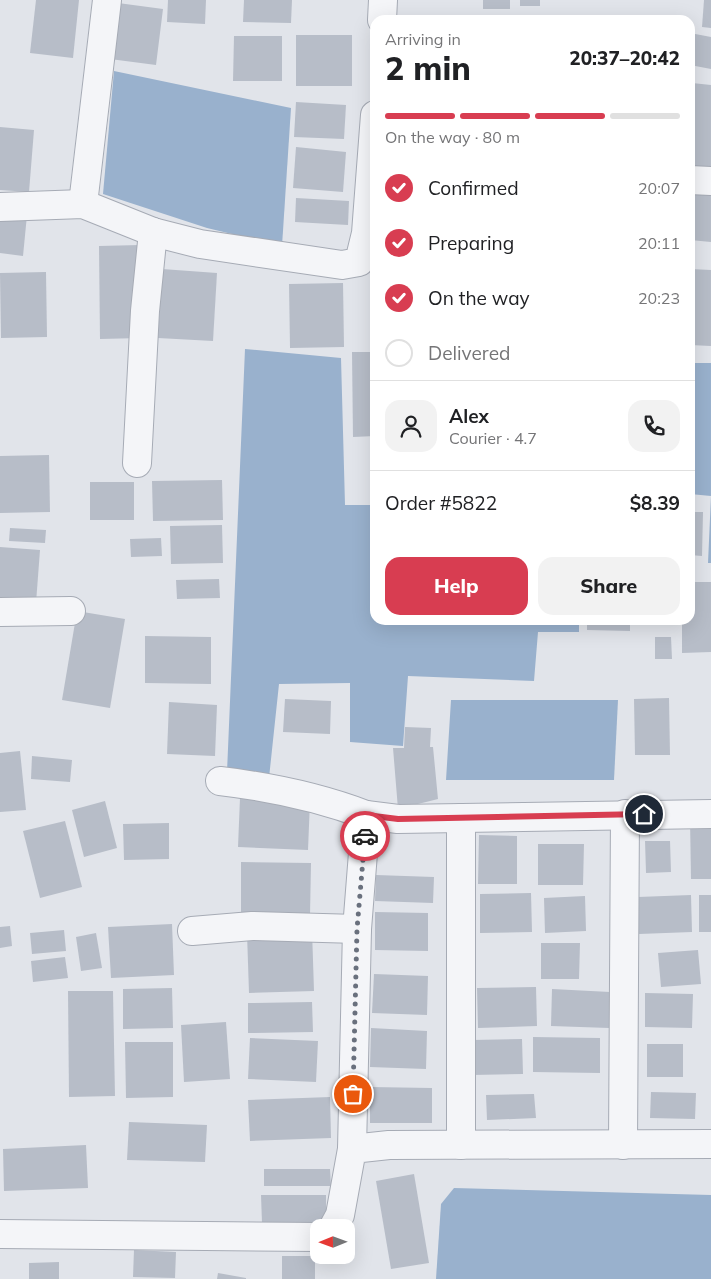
<!DOCTYPE html>
<html lang="en">
<head>
<meta charset="utf-8">
<style>
	body { margin:0; font-family:Mulish,sans-serif; background:#f2f2f2; color:#202124; height:100vh; display:flex; flex-direction:column; font-size:19px; white-space:nowrap }
	* { box-sizing:border-box; margin:0 }
	p { font-size:16px; color:#757577 }
	.icon { flex:none; width:28px; height:28px; fill:none; stroke:currentColor; stroke-width:2; stroke-linecap:round; stroke-linejoin:round }
	.map { position:relative; flex:1; overflow:hidden }
	.drawer { position:absolute; left:370px; top:15px; width:325px; height:610px; display:flex; flex-direction:column; background:#fff; border-radius:15px; box-shadow:0 5px 20px #0002 }
	.drawer>* { flex:none }
	.needle { width:32px; rotate:269deg }
	.fabs { position:absolute; left:310px; top:1219px; display:grid; gap:10px }
	.fabs a { display:grid; place-items:center; width:45px; height:45px; border-radius:10px; background:#fff; box-shadow:0 5px 20px #0002; font-size:25px }
	.pin { position:absolute; display:grid; place-items:center; width:42px; height:42px; color:#fff; margin:-21px; border:2px solid #fff; border-radius:50%; box-shadow:0 1px 5px #0007 }
	.courier { position:absolute; display:grid; place-items:center; width:50px; height:50px; margin:-25px; border:4px solid #d83d51; border-radius:50%; background:#fff; color:#222; box-shadow:0 1px 6px #0007 }
	.head em { font-style:normal; font-weight:800 }
	.head div { display:flex; flex-direction:column-reverse }
	.head { display:flex; align-items:center; justify-content:space-between; height:85px; padding:0 15px }
	h1 { font-size:32px; font-weight:800; line-height:38px }
	.bar { display:grid; grid-template-columns:repeat(4,1fr); gap:8px 5px; align-content:center; height:60px; padding:0 15px }
	.bar i { height:6px; border-radius:4px; background:#e0e0e0 }
	.bar .selected { background:#d83d51 }
	.bar p { grid-column:span 4 }
	.line { display:flex; align-items:center; gap:12px; padding:0 15px; border-top:1px solid #e0e0e0 }
	.line div { flex:1 }
	.round { display:grid; place-items:center; flex:none; width:52px; height:52px; border-radius:15px; background:#f2f2f2 }
	ol { padding:0 15px; list-style:none }
	li { display:flex; align-items:center; gap:15px; height:55px }
	li p { margin-inline-start:auto }
	li .icon { padding:5px; border-radius:50%; background:#d83d51; color:#fff; stroke-width:4 }
	li:last-child { color:#757577 }
	li i { width:28px; height:28px; border:2px solid #e0e0e0; border-radius:50% }
	.action { display:flex; gap:10px; margin-top:auto; padding:10px 15px }
	.action a { flex:1; height:58px; border-radius:15px; background:#d83d51; color:#fff; font-size:20px; font-weight:800; line-height:58px; text-align:center }
	.action a+a { background:#f2f2f2; color:#202124 }
	.map>svg:first-child { display:block }
</style>
</head>
<body>
<div class="map">
<svg width="711" height="1279" viewBox="0 0 711 1279">
	<rect width="100%" height="100%" fill="#e1e4ea"/>
	<!-- water -->
	<g fill="#99b1cd">
		<polygon points="114,71 291,108 282,246 207,228 103,194"/>
		<polygon points="245,349 341,358 345,505 375,505 375,620 579,620 579,632 538,632 534,681 408,676 403,746 350,742 350,683 279,684 269,778 227,772"/>
		<polygon points="690,363 711,363 711,563 708,563 711,496 690,494"/>
		<polygon points="451,700 618,700 614,780 446,780"/>
		<polygon points="454,1188 711,1195 711,1279 436,1279 441,1204"/>
	</g>
	<!-- building -->
	<g fill="#b7bdc8">
		<polygon points="36,0 79,0 73,58 30,53"/>
		<polygon points="168,0 206,0 205,24 167,22"/>
		<polygon points="244,0 292,0 291,23 243,22"/>
		<rect x="483" y="0" width="27" height="9"/>
		<rect x="520" y="0" width="20" height="6"/>
		<polygon points="704,0 711,0 711,28 702,27"/>
		<polygon points="118,3 163,9 156,65 110,59"/>
		<polygon points="538,16 538,20 510,20 510,17"/>
		<polygon points="690,33 711,37 711,69 690,65"/>
		<rect x="296" y="35" width="56" height="51"/>
		<polygon points="234,36 282,36 282,81 233,81"/>
		<polygon points="692,83 711,85 711,170 690,167"/>
		<polygon points="296,102 346,105 344,139 294,137"/>
		<polygon points="0,127 34,130 29,192 0,190"/>
		<polygon points="296,147 346,152 343,192 293,188"/>
		<polygon points="690,189 711,191 711,242 690,240"/>
		<polygon points="296,198 349,201 348,225 295,222"/>
		<polygon points="0,212 27,215 23,256 0,253"/>
		<polygon points="140,245 141,338 100,339 99,246"/>
		<polygon points="162,269 217,273 213,341 158,338"/>
		<polygon points="690,269 711,270 711,346 690,345"/>
		<polygon points="46,272 47,337 1,338 0,273"/>
		<polygon points="343,283 344,347 290,348 289,284"/>
		<rect x="372" y="300" width="3" height="40"/>
		<polygon points="352,352 375,352 375,436 353,437"/>
		<polygon points="49,455 50,512 0,513 0,456"/>
		<polygon points="222,480 223,520 153,521 152,481"/>
		<rect x="90" y="482" width="44" height="38"/>
		<polygon points="690,512 703,512 702,556 690,555"/>
		<polygon points="222,525 223,563 171,564 170,526"/>
		<polygon points="10,528 46,530 45,543 9,541"/>
		<polygon points="161,538 162,556 131,557 130,539"/>
		<polygon points="0,547 40,550 36,603 0,600"/>
		<polygon points="219,579 220,598 177,599 176,580"/>
		<polygon points="690,582 711,582 711,652 682,653 682,620 690,620"/>
		<polygon points="77,611 125,619 110,708 62,700"/>
		<polygon points="587,620 630,620 630,631 587,630"/>
		<polygon points="145,636 211,637 211,684 145,683"/>
		<polygon points="655,637 671,637 672,659 655,659"/>
		<polygon points="669,698 670,755 635,755 634,699"/>
		<polygon points="285,699 331,701 330,734 283,732"/>
		<polygon points="169,702 217,705 215,756 167,754"/>
		<polygon points="405,727 431,728 430,747 433,747 438,799 398,809 393,748 404,748"/>
		<polygon points="20,751 26,810 0,812 0,753"/>
		<polygon points="32,756 72,760 70,782 31,779"/>
		<polygon points="240,798 310,801 308,850 238,847"/>
		<polygon points="105,801 117,848 84,857 72,810"/>
		<polygon points="690,818 711,818 711,879 691,879"/>
		<polygon points="65,821 82,887 40,898 23,831"/>
		<polygon points="169,823 169,859 124,860 123,824"/>
		<polygon points="479,835 517,836 517,884 478,884"/>
		<polygon points="645,841 670,841 671,872 646,873"/>
		<polygon points="538,844 584,844 583,885 538,885"/>
		<polygon points="241,862 311,863 310,915 241,914"/>
		<polygon points="376,875 434,877 433,903 375,901"/>
		<polygon points="531,893 532,932 480,933 480,894"/>
		<polygon points="691,895 692,932 639,934 638,897"/>
		<rect x="699" y="895" width="12" height="37"/>
		<polygon points="585,896 586,931 545,933 544,898"/>
		<polygon points="375,912 428,913 428,951 375,950"/>
		<polygon points="172,924 174,975 111,978 108,927"/>
		<polygon points="10,926 12,946 0,948 0,927"/>
		<polygon points="64,930 66,951 32,954 30,933"/>
		<polygon points="312,930 314,991 249,993 247,933"/>
		<polygon points="96,933 102,968 81,971 76,937"/>
		<polygon points="541,943 580,943 579,979 541,979"/>
		<polygon points="698,950 701,984 661,987 658,953"/>
		<polygon points="65,957 68,978 33,982 31,961"/>
		<polygon points="374,974 428,976 427,1015 372,1013"/>
		<polygon points="536,987 537,1026 478,1028 477,988"/>
		<polygon points="172,988 173,1028 123,1029 123,989"/>
		<polygon points="552,989 610,992 609,1028 551,1026"/>
		<polygon points="68,991 113,991 115,1096 69,1097"/>
		<polygon points="645,993 693,994 692,1028 645,1027"/>
		<polygon points="312,1002 313,1032 248,1033 248,1003"/>
		<polygon points="226,1022 230,1079 184,1082 181,1025"/>
		<polygon points="371,1028 427,1031 426,1069 370,1067"/>
		<polygon points="533,1037 600,1038 600,1073 533,1072"/>
		<polygon points="250,1038 318,1041 316,1082 248,1079"/>
		<polygon points="522,1039 523,1074 472,1075 472,1040"/>
		<polygon points="125,1042 173,1042 173,1097 126,1098"/>
		<rect x="647" y="1044" width="36" height="33"/>
		<polygon points="370,1087 432,1088 432,1123 370,1123"/>
		<polygon points="651,1092 696,1093 695,1119 650,1118"/>
		<polygon points="534,1094 536,1118 487,1120 486,1095"/>
		<polygon points="330,1097 331,1138 250,1141 248,1100"/>
		<polygon points="129,1122 207,1125 205,1162 127,1160"/>
		<polygon points="86,1145 88,1188 4,1191 3,1149"/>
		<polygon points="264,1169 330,1169 331,1186 264,1186"/>
		<polygon points="414,1174 429,1263 391,1269 376,1181"/>
		<polygon points="261,1195 326,1195 326,1222 262,1223"/>
		<polygon points="134,1250 176,1252 175,1278 133,1277"/>
		<rect x="282" y="1256" width="33" height="23"/>
		<polygon points="59,1262 59,1279 29,1279 29,1263"/>
		<polygon points="218,1273 246,1278 246,1279 217,1279"/>
	</g>
	<g fill="none" stroke-linecap="round" stroke-linejoin="round">
		<defs>
			<g id="minor">
				<polyline points="382,20 383,0"/>
				<polyline points="690,180 711,181"/>
				<polyline points="83,204 107,0"/>
				<polyline points="0,207 83,204 153,232 200,244 342,265 359,262 366,233 375,115"/>
				<polyline points="137,463 145,311 153,232"/>
				<polyline points="0,612 71,611"/>
				<path d="M 220,781 C 271,787 319,797 366,815"/>
				<polyline points="461,818 461,1145"/>
				<polyline points="192,931 252,926 357,929"/>
				<polyline points="623,1145 625,814"/>
				<polyline points="352,1149 357,929 366,815 398,819 711,814"/>
				<polyline points="333,1228 340,1215 352,1149 389,1145 711,1144"/>
				<polyline points="0,1234 319,1237"/>
			</g>
		</defs>
		<!-- minor casing -->
		<use href="#minor" stroke="#a6abb5" stroke-width="30"/>
		<!-- minor -->
		<use href="#minor" stroke="#f4f5f8" stroke-width="28"/>
	</g>
	<g fill="none" stroke-linecap="round" stroke-linejoin="round">
		<!-- done -->
		<polyline stroke="#69707d" stroke-width="5" stroke-dasharray="0 9" points="353,1094 357,929 365,836"/>
		<!-- route -->
		<polyline stroke="#d83d51" stroke-width="6" points="365,836 366,815 398,819 644,814"/>
	</g>
</svg>
<div class="fabs">
<a><svg class="needle" viewBox="-14 -14 28 28"><path d="M0-13l5 13h-10z" fill="#e53935"/><path d="M0 13l5-13h-10z" fill="#757577"/></svg></a>
</div>
<div class="pin" style="left:353px;top:1094px;background:#ea580c"><svg class="icon" aria-label="bag" viewBox="0 0 24 24"><path d="M5 8h14l-1 12H6zM9 8a3 3 0 0 1 6 0"/></svg></div>
<div class="pin" style="left:644px;top:814px;background:#1f2937"><svg class="icon" aria-label="home" viewBox="0 0 24 24"><path d="M3 11l9-7 9 7M6 9v11h12V9"/></svg></div>
<div class="courier" style="left:365px;top:836px"><svg class="icon" aria-label="car" viewBox="0 0 24 24"><path d="M5 17H2v-5l4-1 3-4h7l3 4 3 1v5h-3M9 17h6M6 11h13"/><circle cx="7" cy="17" r="2"/><circle cx="17" cy="17" r="2"/></svg></div>
<section class="drawer">
<div class="head"><div><h1>2 min</h1><p>Arriving in</p></div><em>20:37–20:42</em></div>
<div class="bar"><i class="selected"></i><i class="selected"></i><i class="selected"></i><i></i><p>On the way · 80 m</p></div>
<ol>
<li><svg class="icon" aria-label="check" viewBox="0 0 24 24"><path d="M5 12l5 5 9-10"/></svg>Confirmed<p>20:07</p></li>
<li><svg class="icon" aria-label="check" viewBox="0 0 24 24"><path d="M5 12l5 5 9-10"/></svg>Preparing<p>20:11</p></li>
<li><svg class="icon" aria-label="check" viewBox="0 0 24 24"><path d="M5 12l5 5 9-10"/></svg>On the way<p>20:23</p></li>
<li><i></i>Delivered</li>
</ol>
<div class="line" style="height:90px"><a class="round"><svg class="icon" aria-label="person" viewBox="0 0 24 24"><circle cx="12" cy="8" r="4"/><path d="M4 21q1-7 8-7t8 7"/></svg></a><div><b>Alex</b><p>Courier · 4.7</p></div><a class="round"><svg class="icon" aria-label="phone" viewBox="0 0 24 24"><path d="M5 4h4l2 5-3 2q2 4 5 5l2-3 5 2v4C11 20 4 13 5 4z"/></svg></a></div>
<div class="line" style="height:65px"><div>Order #5822</div><b>$8.39</b></div>
<div class="action"><a>Help</a><a>Share</a></div>
</section>
</div>
</body>
</html>
